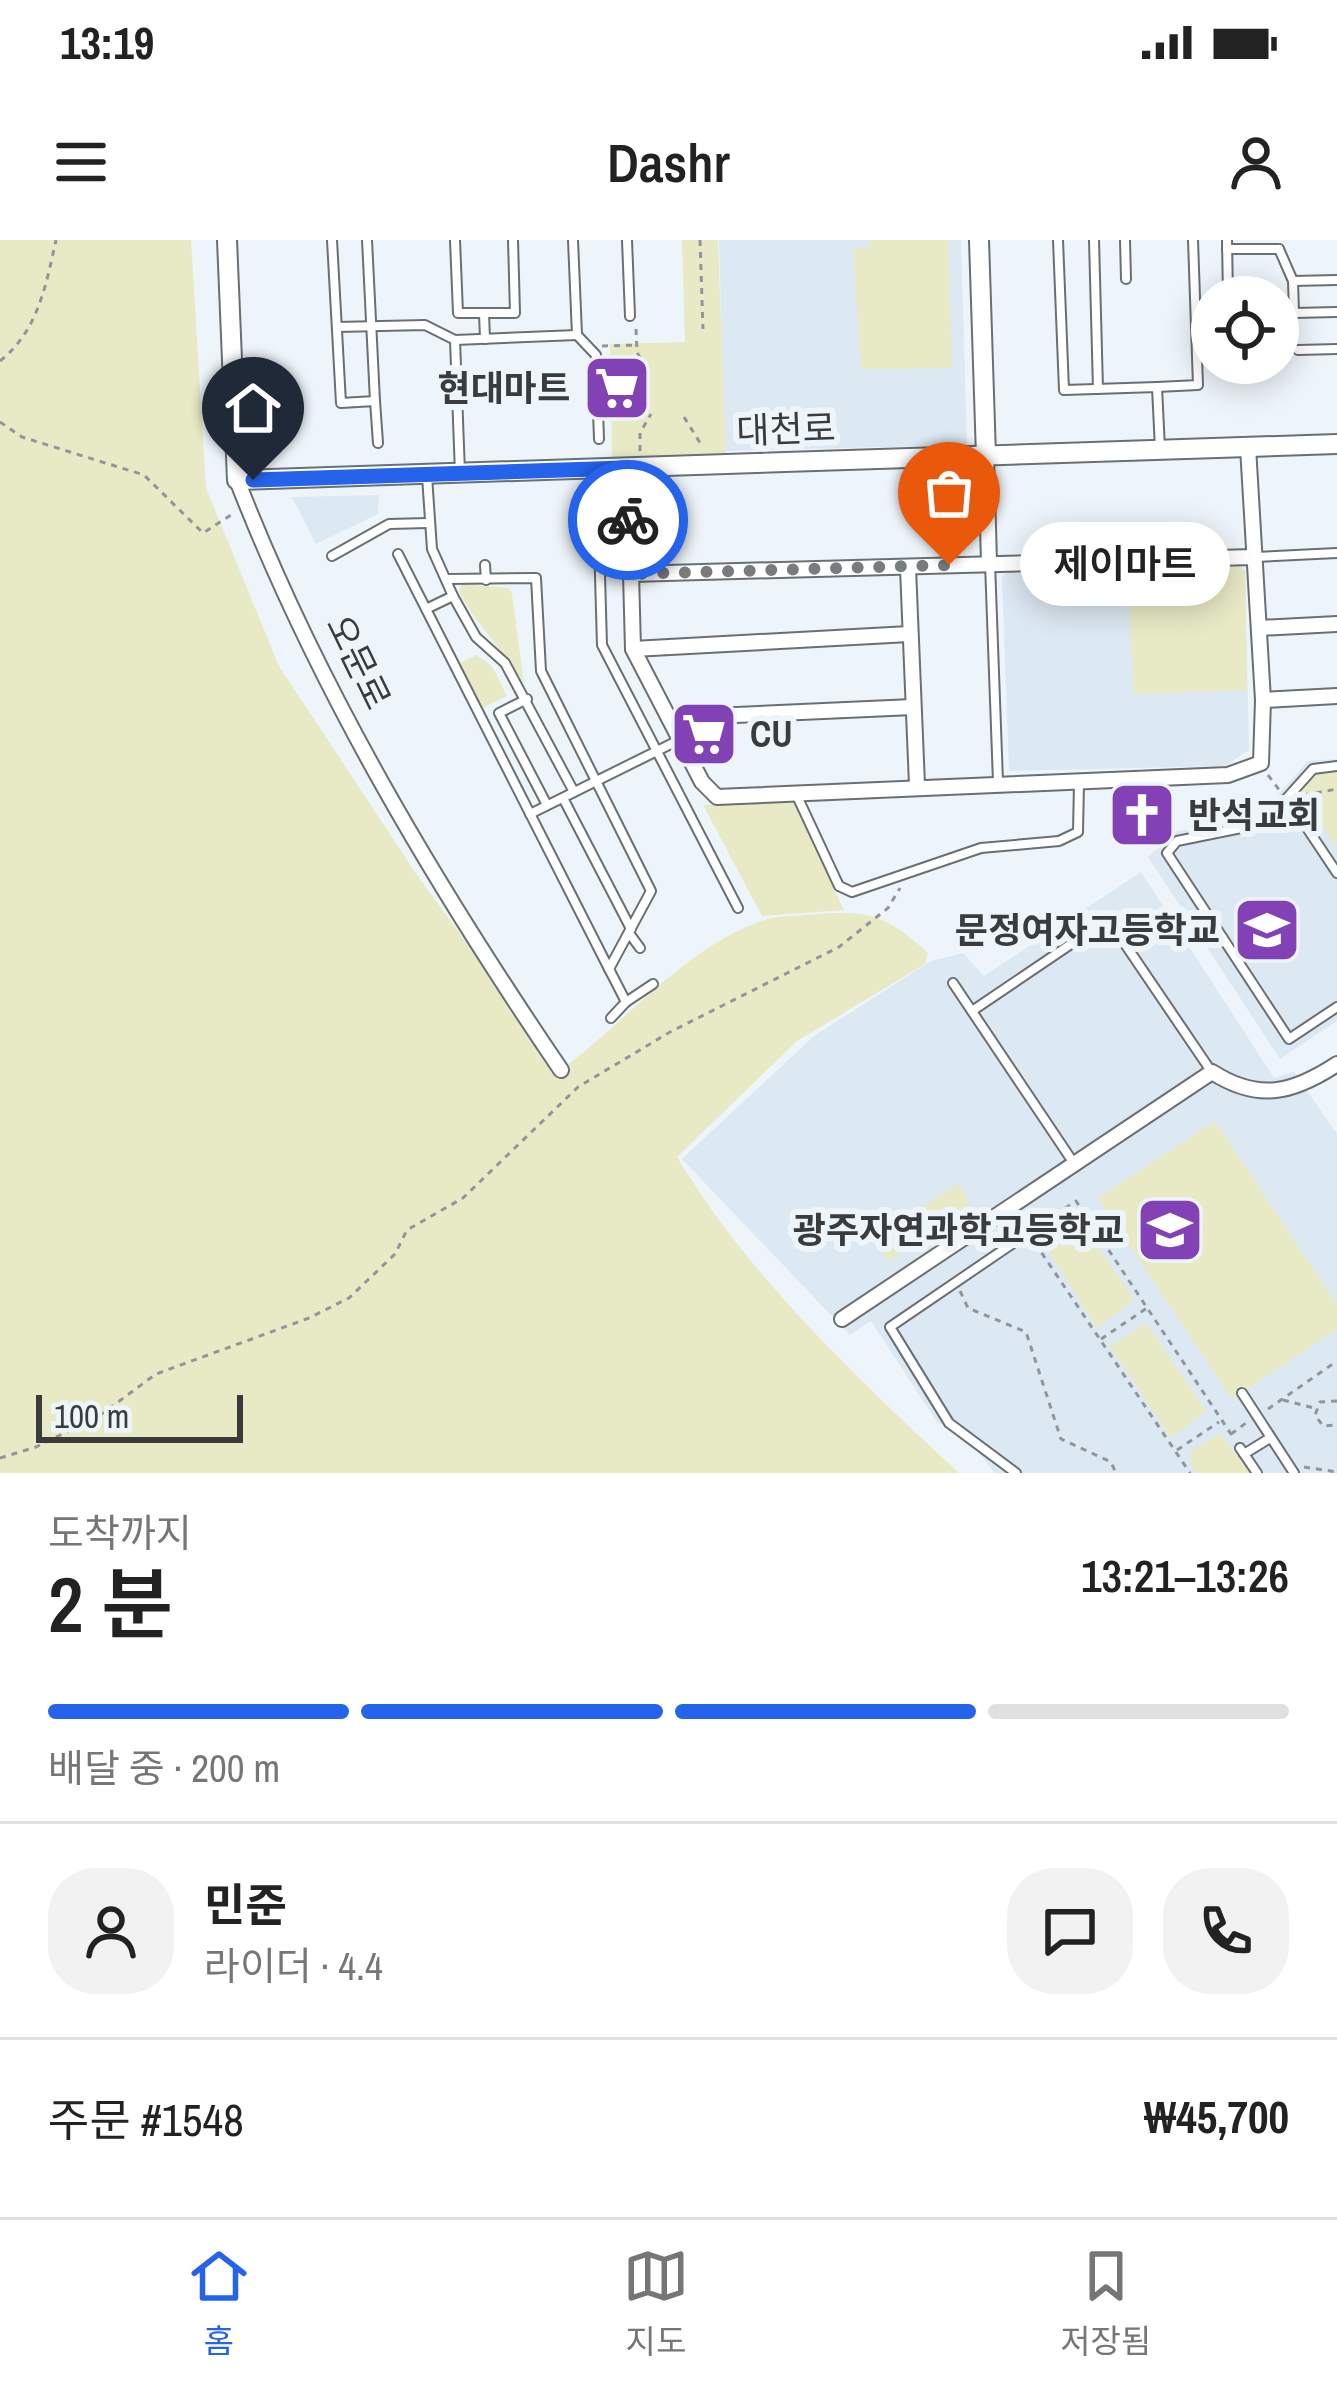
<!DOCTYPE html>
<html lang="ko">
<head>
<meta charset="utf-8">
<style>
	body { margin:0; font-family:"Archivo Narrow","Noto Sans KR",sans-serif; background:#f2f2f2; color:#222; height:100vh; display:flex; flex-direction:column; font-size:45px; white-space:nowrap }
	* { box-sizing:border-box; margin:0 }
	p { font-size:39px; color:#767676 }
	.icon { flex:none; width:66px; height:66px; fill:none; stroke:currentColor; stroke-width:2; stroke-linecap:round; stroke-linejoin:round }
	.map { position:relative; height:1233px; overflow:hidden }
	.drawer { display:flex; flex-direction:column; background:#fff; flex:1 }
	.drawer>* { flex:none }
	.tools { position:absolute; left:1191px; top:36px; display:grid; gap:24px }
	.tools a { display:grid; place-items:center; width:108px; height:108px; border-radius:50%; background:#fff; box-shadow:0 6px 30px #0003; font-size:60px }
	.scale { position:absolute; left:36px; bottom:30px; width:207px; box-sizing:border-box; padding-left:12px; border:6px solid #393b3d; border-top:0; font-size:33px; line-height:42px; white-space:nowrap; color:#393b3d; -webkit-text-stroke:9px #eef5fa; paint-order:stroke }
	.pin { position:absolute; display:grid; place-items:center; width:102px; height:102px; color:#fff; margin:-123px -51px; border-radius:50% 50% 50% 0; rotate:-45deg; box-shadow:0 0 12px #0007 }
	.pin .icon { rotate:45deg }
	.courier { position:absolute; display:grid; place-items:center; width:120px; height:120px; margin:-60px; border:9px solid #2563eb; border-radius:50%; background:#fff; color:#222; box-shadow:0 3px 15px #0007 }
	.bubble { position:absolute; height:84px; border-radius:42px; background:#fff; box-shadow:0 6px 30px #0003; font-size:39px; font-weight:600; line-height:84px; text-align:center }
	.headline em { font-style:normal; font-weight:600 }
	.headline div { display:flex; flex-direction:column-reverse }
	.headline { display:flex; align-items:center; justify-content:space-between; height:204px; padding:0 48px }
	h1 { font-size:78px; font-weight:600; line-height:90px }
	.bar { display:grid; grid-template-columns:repeat(4,1fr); gap:18px 12px; align-content:center; height:144px; padding:0 48px }
	.bar i { height:15px; border-radius:9px; background:#e0e0e0 }
	.bar .selected { background:#2563eb }
	.bar p { grid-column:span 4 }
	.line { display:flex; align-items:center; gap:30px; padding:0 48px; border-top:3px solid #e0e0e0 }
	.line div { flex:1 }
	.round { display:grid; place-items:center; flex:none; width:126px; height:126px; border-radius:48px; background:#f2f2f2 }
	.status { display:flex; justify-content:space-between; align-items:center; height:84px; padding:0 60px; background:#fff; direction:ltr }
	.status svg { height:33px; fill:currentColor }
	header { display:flex; justify-content:space-between; align-items:center; height:156px; padding:0 48px; background:#fff; font-size:54px; font-weight:600 }
	.tabs { display:flex; justify-content:space-around; align-items:center; height:168px; border-top:3px solid #e0e0e0; background:#fff; font-size:33px; color:#767676 }
	.tabs a { display:grid; justify-items:center; gap:6px }
	.tabs .selected { color:#2563eb }
	.map>svg:first-child { display:block }
</style>
</head>
<body>
<div class="status"><b>13:19</b><svg viewBox="0 0 49 12"><path d="M0 12V9h3v3zM5 12V6h3v6zM10 12V3h3v9zM15 12V0h3v12zM26 1h20v11H26zM47 4h2v5h-2z"/></svg></div>
<header><svg class="icon" aria-label="menu" viewBox="0 0 24 24"><path d="M4 6h16M4 12h16M4 18h16"/></svg>Dashr<svg class="icon" aria-label="person" viewBox="0 0 24 24"><circle cx="12" cy="8" r="4"/><path d="M4 21q1-7 8-7t8 7"/></svg></header>
<div class="map">
<svg width="1337" height="1233" viewBox="0 0 1337 1233">
	<rect width="100%" height="100%" fill="#eef5fa"/>
	<!-- built -->
	<g fill="#dce8f2">
		<polygon points="719,0 961,0 967,205 725,211"/>
		<polygon points="379,255 378,274 316,304 292,257"/>
		<polygon points="1237,324 1245,331 1249,510 1225,526 1009,531 1002,338 1010,327"/>
		<polygon points="1337,519 1337,781 1280,819 1148,617 1177,591 1253,583 1308,521"/>
		<polygon points="1141,632 1274,838 1294,832 1337,894 1337,1233 994,1233 972,1202 937,1182 871,1081 850,1095 682,919 814,796 931,721 963,713 984,736"/>
	</g>
	<!-- green -->
	<g fill="#e8eac6">
		<path d="M 0,0 L 191,0 L 206,248 L 279,426 L 419,638 L 561,830 C 626,782 685,707 764,680 C 781,675 801,676 819,674 C 871,670 890,678 928,713 L 925,724 L 797,801 L 677,917 C 749,1037 857,1138 959,1233 L 0,1233 Z"/>
		<polygon points="682,0 718,0 726,214 612,218 610,104 685,102"/>
		<polygon points="869,0 948,0 952,128 861,129 853,8 869,8"/>
		<polygon points="1237,324 1245,331 1247,450 1134,454 1127,326"/>
		<path d="M 462,344 L 509,348 L 512,354 L 524,444 C 504,411 478,387 459,352 Z"/>
		<polygon points="476,415 492,426 507,456 479,470 456,425"/>
		<polygon points="1337,529 1337,605 1336,606 1299,552 1317,532"/>
		<polygon points="793,561 844,670 762,676 703,565"/>
		<polygon points="1215,881 1337,1065 1337,1089 1232,1159 1098,958"/>
		<polygon points="959,943 970,967 889,1021 871,1001"/>
		<polygon points="1075,972 1134,1060 1097,1088 1041,999"/>
		<polygon points="1146,1083 1206,1171 1171,1198 1110,1106"/>
		<polygon points="1220,1194 1251,1233 1197,1233 1192,1228 1191,1211"/>
	</g>
	<g fill="none" stroke-linecap="round" stroke-linejoin="round">
		<defs>
			<g id="lane">
				<polyline points="332,0 341,163 375,161 378,203"/>
				<polyline points="367,0 375,161"/>
				<polyline points="455,0 458,73 484,73 485,99"/>
				<polyline points="573,0 577,95 596,115 599,199"/>
				<polyline points="627,0 630,76"/>
				<polyline points="1058,0 1064,150 1157,147 1160,209"/>
				<polyline points="1094,0 1098,149"/>
				<polyline points="1125,0 1126,39"/>
				<polyline points="1227,0 1228,57"/>
				<polyline points="1227,9 1279,9"/>
				<polyline points="1279,9 1293,41"/>
				<polyline points="1337,40 1293,41 1294,73 1337,72"/>
				<polyline points="484,73 515,73 513,0"/>
				<polyline points="337,87 425,85 455,100 460,233"/>
				<polyline points="455,100 577,95"/>
				<polyline points="1298,110 1337,109"/>
				<polyline points="1229,123 1229,129"/>
				<polyline points="1157,147 1198,145 1193,0"/>
				<polyline points="625,228 631,332"/>
				<polyline points="427,236 432,309 453,356 476,397 505,423 574,552"/>
				<polyline points="598,265 602,405 738,668"/>
				<polyline points="398,314 609,729 651,651 541,431 536,338 449,339"/>
				<polyline points="332,316 389,284 428,283"/>
				<polyline points="1255,317 1337,313"/>
				<polyline points="990,323 998,542"/>
				<polyline points="485,325 486,340"/>
				<polyline points="426,369 453,356"/>
				<polyline points="527,459 499,473 547,565"/>
				<polyline points="1337,526 1313,529 1287,558 1337,633"/>
				<polyline points="797,556 839,646 852,652 981,608 1059,601 1078,592 1079,543"/>
				<polyline points="563,558 631,689"/>
				<polyline points="1287,558 1261,584 1177,601 1167,613 1289,799 1337,767"/>
				<polyline points="530,574 679,500"/>
				<polyline points="629,693 640,708"/>
				<polyline points="609,729 626,762 653,744"/>
				<polyline points="953,743 1073,922"/>
				<polyline points="972,771 1108,679 1211,831"/>
				<polyline points="611,778 626,762"/>
				<polyline points="1242,1153 1294,1233"/>
				<polyline points="1240,1208 1257,1233"/>
				<polyline points="1244,1214 1270,1198"/>
				<polyline points="1016,1233 949,1183 890,1087 1028,993"/>
			</g>
			<g id="street">
				<polyline points="1248,207 1263,460 1261,523 1228,535 717,557 702,542 633,409 631,334 1253,317"/>
				<polyline points="986,216 989,322"/>
				<path d="M 237,240 C 318,449 436,646 561,830"/>
				<polyline points="908,328 917,545"/>
				<polyline points="1259,388 1337,384"/>
				<polyline points="633,409 909,394"/>
				<polyline points="1263,460 1337,456"/>
				<polyline points="669,478 913,467"/>
				<path d="M 842,1079 L 1212,832 C 1259,862 1293,853 1337,824"/>
			</g>
			<g id="secondary">
				<polyline points="227,0 237,240 1337,204"/>
				<polyline points="979,0 986,216"/>
			</g>
		</defs>
		<!-- lane casing -->
		<use href="#lane" stroke="#696f73" stroke-width="12"/>
		<!-- street casing -->
		<use href="#street" stroke="#696f73" stroke-width="18"/>
		<!-- secondary casing -->
		<use href="#secondary" stroke="#696f73" stroke-width="22"/>
		<!-- path -->
		<g stroke="#92969a" stroke-width="3" stroke-dasharray="6 6" stroke-linecap="butt">
			<polyline points="700,0 703,89"/>
			<polyline points="636,89 637,112 646,130"/>
			<polyline points="602,106 637,105"/>
			<path d="M 0,121 C 38,91 46,45 56,0"/>
			<polyline points="684,177 702,206"/>
			<polyline points="0,182 22,197 144,235 203,293 234,273"/>
			<polyline points="640,211 640,193 651,174"/>
			<polyline points="1268,535 1280,551"/>
			<polyline points="1304,555 1337,549"/>
			<polyline points="1035,988 1076,961 1233,1197"/>
			<polyline points="1035,1003 1190,1233"/>
			<polyline points="960,1051 968,1068 1026,1092 1061,1199 1111,1222 1116,1233"/>
			<polyline points="1101,1099 1147,1068"/>
			<polyline points="1283,1160 1314,1168"/>
			<polyline points="1337,1161 1320,1162 1315,1175 1323,1186 1337,1185"/>
			<polyline points="1268,1169 1337,1121"/>
			<polyline points="1231,1194 1246,1183"/>
			<polyline points="1177,1210 1219,1182"/>
			<polyline points="0,1218 36,1207 99,1176 156,1134 309,1078 349,1058 395,1014 407,990 463,958 578,847 670,792 839,707 888,668 900,648"/>
			<polyline points="1304,1227 1337,1232"/>
		</g>
		<!-- lane -->
		<use href="#lane" stroke="#fff" stroke-width="8"/>
		<!-- street -->
		<use href="#street" stroke="#fff" stroke-width="14"/>
		<!-- secondary -->
		<use href="#secondary" stroke="#fff" stroke-width="18"/>
	</g>
	<g fill="none" stroke-linecap="round" stroke-linejoin="round">
		<!-- done -->
		<polyline stroke="#787c7f" stroke-width="12" stroke-dasharray="0 21.6" points="628,280 631,334 949,325"/>
		<!-- route -->
		<polyline stroke="#2563eb" stroke-width="15" points="253,240 626,228 628,280"/>
	</g>
	<!-- icons -->
	<defs>
		<symbol id="supermarket-square" viewBox="-11 -11 22 22"><rect x="-9" y="-9" width="18" height="18" rx="4" fill="#8241b5" stroke="#eef5fa"/><path d="M-6-5.5h2.5l.6 2H6L4.5 2H-2.5L-4.4-4H-6ZM-1.5 3.2a1.3 1.3 0 1 0 .1 0ZM3 3.2a1.3 1.3 0 1 0 .1 0Z" fill="#fff"/></symbol>
		<symbol id="church-square" viewBox="-11 -11 22 22"><rect x="-9" y="-9" width="18" height="18" rx="4" fill="#8241b5" stroke="#eef5fa"/><path d="M-1.2-6h2.4v3.5h3.3v2.4h-3.3V6h-2.4V-.1h-3.3v-2.4h3.3Z" fill="#fff"/></symbol>
		<symbol id="school-square" viewBox="-11 -11 22 22"><rect x="-9" y="-9" width="18" height="18" rx="4" fill="#8241b5" stroke="#eef5fa"/><path d="M0-5L7-2L0 1L-7-2ZM-4 1L0 2.5L4 1V4Q0 6-4 4Z" fill="#fff"/></symbol>
	</defs>
	<g fill-rule="evenodd">
		<use href="#supermarket-square" x="579" y="110" width="76" height="76"/>
		<use href="#supermarket-square" x="666" y="456" width="76" height="76"/>
		<use href="#church-square" x="1104" y="537" width="76" height="76"/>
		<use href="#school-square" x="1229" y="652" width="76" height="76"/>
		<use href="#school-square" x="1132" y="952" width="76" height="76"/>
	</g>
	<g text-anchor="middle" stroke-width="12" stroke-linejoin="round" paint-order="stroke">
		<!-- poi labels -->
		<g font-size="36" font-weight="bold" fill="#393b3d" stroke="#eef5fa" text-anchor="end">
			<text x="570" y="161">현대마트</text>
			<text x="750" y="507" text-anchor="start">CU</text>
			<text x="1188" y="588" text-anchor="start">반석교회</text>
			<text x="1220" y="703">문정여자고등학교</text>
			<text x="1124" y="1003">광주자연과학고등학교</text>
		</g>
		<!-- street labels -->
		<g font-size="36" fill="#393b3d" stroke="#eef5fa">
			<text transform="translate(786 189) rotate(-2)" y="13">대천로</text>
			<text transform="translate(359 422) rotate(64)" y="13">오문로</text>
		</g>
	</g>
</svg>
<div class="tools">
<a><svg class="icon" aria-label="locate" viewBox="0 0 24 24"><circle cx="12" cy="12" r="6"/><path d="M12 2v4M12 18v4M2 12h4M18 12h4"/></svg></a>
</div>
<div class="scale">100 m</div>
<div class="pin" style="left:949px;top:325px;background:#ea580c"><svg class="icon" aria-label="bag" viewBox="0 0 24 24"><path d="M5 8h14l-1 12H6zM9 8a3 3 0 0 1 6 0"/></svg></div>
<div class="pin" style="left:253px;top:240px;background:#1f2937"><svg class="icon" aria-label="home" viewBox="0 0 24 24"><path d="M3 11l9-7 9 7M6 9v11h12V9"/></svg></div>
<div class="courier" style="left:628px;top:280px"><svg class="icon" aria-label="bike" viewBox="0 0 24 24"><circle cx="6" cy="16" r="4"/><circle cx="18" cy="16" r="4"/><path d="M6 16l4-8h5l3 8M10 8l3 8H6M13 5h3"/></svg></div>
<div class="bubble" style="left:1020px;top:282px;width:210px">제이마트</div>
</div>
<section class="drawer">
<div class="headline"><div><h1>2 분</h1><p>도착까지</p></div><em>13:21–13:26</em></div>
<div class="bar"><i class="selected"></i><i class="selected"></i><i class="selected"></i><i></i><p>배달 중 · 200 m</p></div>
<div class="line" style="height:216px"><a class="round"><svg class="icon" aria-label="person" viewBox="0 0 24 24"><circle cx="12" cy="8" r="4"/><path d="M4 21q1-7 8-7t8 7"/></svg></a><div><b>민준</b><p>라이더 · 4.4</p></div><a class="round"><svg class="icon" aria-label="chat" viewBox="0 0 24 24"><path d="M4 5h16v11H9l-5 4z"/></svg></a><a class="round"><svg class="icon" aria-label="phone" viewBox="0 0 24 24"><path d="M5 4h4l2 5-3 2q2 4 5 5l2-3 5 2v4C11 20 4 13 5 4z"/></svg></a></div>
<div class="line" style="height:156px"><div>주문 #1548</div><b>₩45,700</b></div>
</section>
<nav class="tabs">
<a class="selected"><svg class="icon" aria-label="home" viewBox="0 0 24 24"><path d="M3 11l9-7 9 7M6 9v11h12V9"/></svg>홈</a>
<a><svg class="icon" aria-label="map" viewBox="0 0 24 24"><path d="M3 6l6-2 6 2 6-2v14l-6 2-6-2-6 2zM9 4v14M15 6v14"/></svg>지도</a>
<a><svg class="icon" aria-label="saved" viewBox="0 0 24 24"><path d="M7 4h10v16l-5-4-5 4z"/></svg>저장됨</a>
</nav>
</body>
</html>
